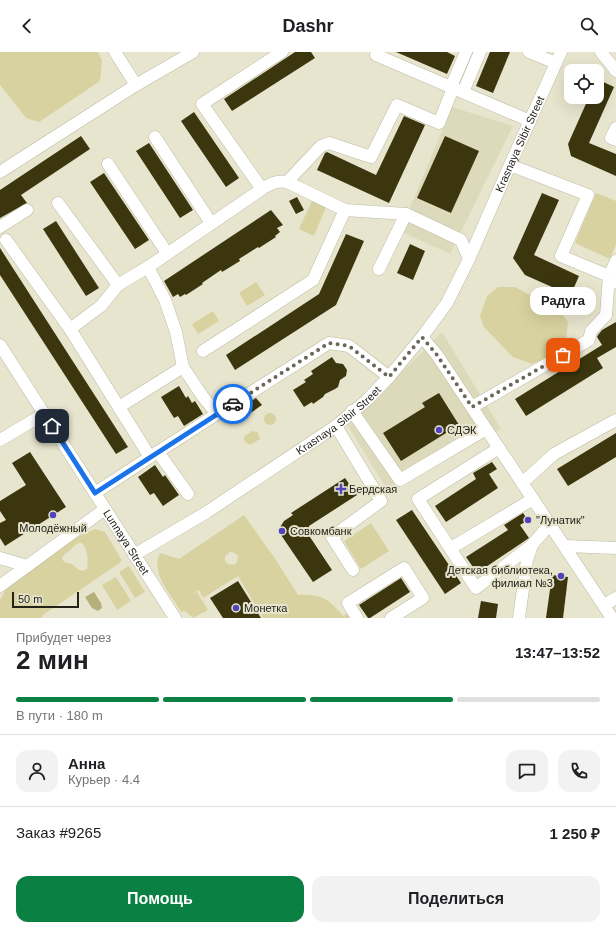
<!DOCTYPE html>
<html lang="ru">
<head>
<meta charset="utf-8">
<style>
	body { margin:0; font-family:Helvetica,sans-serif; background:#f2f2f2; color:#202124; height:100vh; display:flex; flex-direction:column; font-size:15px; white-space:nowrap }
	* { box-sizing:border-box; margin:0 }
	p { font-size:13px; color:#757577 }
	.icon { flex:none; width:22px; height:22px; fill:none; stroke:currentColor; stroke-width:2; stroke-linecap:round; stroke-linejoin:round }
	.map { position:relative; height:566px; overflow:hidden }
	.sheet { display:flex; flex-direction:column; background:#fff; flex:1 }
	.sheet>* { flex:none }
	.controls { position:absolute; left:564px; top:12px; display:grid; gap:8px }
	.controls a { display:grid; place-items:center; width:40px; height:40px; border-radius:8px; background:#fff; box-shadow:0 4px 16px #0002; font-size:20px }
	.scale { position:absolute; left:12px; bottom:10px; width:67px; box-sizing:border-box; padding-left:4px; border:2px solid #24231b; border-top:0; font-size:11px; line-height:14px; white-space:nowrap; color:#24231b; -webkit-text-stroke:3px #e8e5ce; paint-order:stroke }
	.pin { position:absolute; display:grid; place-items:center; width:34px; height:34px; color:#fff; margin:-17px; border-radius:8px; box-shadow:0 2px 6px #0006 }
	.courier { position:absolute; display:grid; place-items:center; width:40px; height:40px; margin:-20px; border:3px solid #1a73e8; border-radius:50%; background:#fff; color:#222; box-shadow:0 1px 5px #0007 }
	.bubble { position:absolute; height:28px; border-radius:12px; background:#fff; box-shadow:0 4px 16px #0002; font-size:13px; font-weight:600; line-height:28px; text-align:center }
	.headline em { font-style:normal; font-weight:600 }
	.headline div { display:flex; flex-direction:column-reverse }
	.headline { display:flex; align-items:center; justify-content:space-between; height:68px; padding:0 16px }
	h1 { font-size:26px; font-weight:600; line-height:30px }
	.bar { display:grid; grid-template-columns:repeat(4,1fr); gap:6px 4px; align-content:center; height:48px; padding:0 16px }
	.bar i { height:5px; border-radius:3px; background:#e0e0e0 }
	.bar .selected { background:#0b8043 }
	.bar p { grid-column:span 4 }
	.line { display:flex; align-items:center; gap:10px; padding:0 16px; border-top:1px solid #e0e0e0 }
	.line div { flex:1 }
	.round { display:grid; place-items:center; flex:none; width:42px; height:42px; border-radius:12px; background:#f2f2f2 }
	.action { display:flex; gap:8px; margin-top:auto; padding:8px 16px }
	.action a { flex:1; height:46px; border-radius:12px; background:#0b8043; color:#fff; font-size:16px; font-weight:600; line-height:46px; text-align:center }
	.action a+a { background:#f2f2f2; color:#202124 }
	header { display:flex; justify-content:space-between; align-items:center; height:52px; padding:0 16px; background:#fff; font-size:18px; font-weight:600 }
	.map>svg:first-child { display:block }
</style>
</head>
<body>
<header><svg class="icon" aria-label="back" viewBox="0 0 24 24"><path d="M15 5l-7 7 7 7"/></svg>Dashr<svg class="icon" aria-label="search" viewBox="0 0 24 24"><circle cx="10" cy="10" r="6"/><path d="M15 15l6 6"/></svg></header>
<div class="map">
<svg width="616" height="566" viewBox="0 0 616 566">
	<rect width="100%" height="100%" fill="#e8e5ce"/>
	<!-- built -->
	<g fill="#dddabb">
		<polygon points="452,55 513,74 450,202 400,179"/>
		<polygon points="442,280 501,377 389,441 348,374"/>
	</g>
	<!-- green -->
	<g fill="#d8d2a0" fill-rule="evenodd">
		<polygon points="0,0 98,0 102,8 100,29 39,70 26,66 0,33"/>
		<polygon points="596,141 616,149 616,192 610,207 575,191"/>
		<polygon points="312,149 326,155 314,184 299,177"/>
		<polygon points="256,230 265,243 247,254 239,241"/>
		<polygon points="498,235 515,235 560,259 568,270 566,289 553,303 532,312 513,305 484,275 480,264 487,244"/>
		<polygon points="213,259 219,269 198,282 192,272"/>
		<circle cx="270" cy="367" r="6"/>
		<polygon points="252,379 257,380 260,387 250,393 244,389 244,385"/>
		<path d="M 244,463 L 276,508 L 298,543 C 321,542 328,546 343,564 L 349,560 L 352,566 L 263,566 L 238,524 L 203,546 L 199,538 L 193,541 L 197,540 L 208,558 L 193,566 L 185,559 L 181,560 C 171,541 150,522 160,501 L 179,507 ZM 230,500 L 235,501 L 238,504 L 237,510 L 234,513 L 228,512 L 225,509 L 225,504 Z"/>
		<polygon points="371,471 389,499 361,517 344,489"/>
		<path d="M 95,477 L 105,480 L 121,507 L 121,510 L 43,563 L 41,566 L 0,566 L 0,548 L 7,535 L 73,487 ZM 78,491 L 82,491 C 87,496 89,509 87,517 L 83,519 L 79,518 L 72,512 L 64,510 L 62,506 L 64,503 Z"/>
		<polygon points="129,514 145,540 135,546 119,520"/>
		<polygon points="116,525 131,549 117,558 102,533"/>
	</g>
	<!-- water -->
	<polygon fill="#b5af79" points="94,540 101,551 102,556 98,559 92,556 85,545"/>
	<!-- building -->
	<g fill="#3b360e">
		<polygon points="295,0 311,0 315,6 232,59 224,47"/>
		<polygon points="396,0 447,0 455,4 447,22"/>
		<polygon points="490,0 510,0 493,41 476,34"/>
		<polygon points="597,27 614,35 589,91 616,102 616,124 571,104 568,92 589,45 597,45"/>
		<polygon points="194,60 239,126 226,135 181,69"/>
		<polygon points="404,64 425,73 389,151 317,118 325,101 327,100 376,123"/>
		<polygon points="81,84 90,97 21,143 27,151 0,166 0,138"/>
		<polygon points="445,84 479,99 451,161 417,146"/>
		<polygon points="149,91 193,158 180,166 136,99"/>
		<polygon points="104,121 149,188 135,197 90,130"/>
		<polygon points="542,141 559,148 534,203 579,224 572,240 561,239 525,223 513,206"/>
		<polygon points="297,145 304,158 296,162 289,149"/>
		<polygon points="271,158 283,173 277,176 280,180 275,184 276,185 259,196 258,195 239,207 240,209 222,220 221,218 202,231 203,232 186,243 185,242 180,245 178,242 173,245 164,229"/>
		<polygon points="56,169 99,236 86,244 43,177"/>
		<polygon points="346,182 364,189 336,253 235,318 226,303 319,242"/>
		<polygon points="410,192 425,199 413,228 397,221"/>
		<polygon points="0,196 128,395 116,402 0,223"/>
		<polygon points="616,270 616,295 597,306 603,316 526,364 515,347 602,293 597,285 598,283 602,278"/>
		<polygon points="332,305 336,311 343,312 347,318 346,324 340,328 338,335 335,337 325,342 323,345 313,352 312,350 304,355 293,338 306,330 304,328 313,322 311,319"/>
		<polygon points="179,334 186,346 188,344 192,351 195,349 203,362 184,374 178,364 174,366 161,345"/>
		<polygon points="439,341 459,373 401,409 383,381 425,355 422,351"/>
		<polygon points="256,346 262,353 249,362 244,354"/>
		<polygon points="616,381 616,405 568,434 557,417"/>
		<polygon points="30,400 66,455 5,494 0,486 0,471 6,468 0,459 0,449 26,433 12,411"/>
		<polygon points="492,410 497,417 489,422 498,436 446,470 435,454 476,427 473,421"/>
		<polygon points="155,413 163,425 165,423 179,443 163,454 154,441 150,443 138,425"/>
		<polygon points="345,426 357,443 309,474 308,482 332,518 313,530 281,483 279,477 284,469 293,463 291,461"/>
		<polygon points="412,458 461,531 445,542 396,468"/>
		<polygon points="523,461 528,468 520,473 529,486 477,521 466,505 508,478 504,473"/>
		<polygon points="552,523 568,525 563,566 546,566"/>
		<polygon points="401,526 410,540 370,566 368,566 359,553"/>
		<polygon points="238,529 261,566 223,566 210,546"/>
		<polygon points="481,549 498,552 496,566 478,566"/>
	</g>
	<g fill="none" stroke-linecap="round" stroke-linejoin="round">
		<defs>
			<g id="minor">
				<polyline points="115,0 136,33"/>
				<polyline points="378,0 376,3 530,69"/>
				<polyline points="529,0 556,11"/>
				<polyline points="601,0 616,19"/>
				<polyline points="451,35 466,0"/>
				<polyline points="463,40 480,0"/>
				<polyline points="616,76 611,86 616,88"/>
				<polyline points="155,85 211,171"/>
				<polyline points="108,112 167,201"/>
				<polyline points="0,120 136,33 193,0"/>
				<polyline points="287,130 321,94 329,91 371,105 397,53 439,71 453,36"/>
				<path d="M 262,137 C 270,132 277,128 287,130 L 345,158 L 406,162 L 461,188 L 469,207"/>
				<polyline points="58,151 118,233 148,215 165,248 176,280 183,315 203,345 217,362 150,405"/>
				<polyline points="0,175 27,158"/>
				<polyline points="6,188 70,277 150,405 95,441"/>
				<polyline points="148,215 262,137 202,52 282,0"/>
				<polyline points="379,217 406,162"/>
				<polyline points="613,231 609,224 616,209"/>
				<polyline points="70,277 101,254 118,233"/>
				<polyline points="422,285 437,303 612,566"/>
				<path id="s1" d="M 0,293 L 175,566"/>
				<polyline points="203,299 313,228 345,158"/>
				<polyline points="119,355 183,315"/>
				<polyline points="472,355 589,288 591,279 606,263 609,224 561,204 588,143 510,113"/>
				<polyline points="352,359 400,428 486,377"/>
				<polyline points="217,362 329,291 349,294 389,325"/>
				<polyline points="336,374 381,449 332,485 353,518"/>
				<polyline points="0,388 44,362"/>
				<polyline points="499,396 418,447 476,536 532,493"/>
				<polyline points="158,400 188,442"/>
				<polyline points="522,431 554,402 616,368"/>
				<polyline points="565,494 616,496"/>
				<polyline points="451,496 533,447"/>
				<path id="s2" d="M 134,503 L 207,460 L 336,374 L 367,348 L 389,325 L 422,285 L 447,251 L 469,207 L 510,113 L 561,0"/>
				<polyline points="0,506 27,514"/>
				<polyline points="0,534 105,457"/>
				<polyline points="604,553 616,546"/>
				<polyline points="357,566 348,551 404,516 423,546 391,566"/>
				<polyline points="519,566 527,508 532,493 550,472"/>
			</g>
		</defs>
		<!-- minor casing -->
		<use href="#minor" stroke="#bdbba4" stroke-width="13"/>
		<!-- minor -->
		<use href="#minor" stroke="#fff" stroke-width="12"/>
	</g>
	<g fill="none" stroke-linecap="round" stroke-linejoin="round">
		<!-- done -->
		<polyline stroke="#69675a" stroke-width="4" stroke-dasharray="0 7.2" points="233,352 329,291 349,294 389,325 422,285 437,303 472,355 563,303"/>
		<!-- route -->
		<polyline stroke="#1a73e8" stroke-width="5" points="52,374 95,441 233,352"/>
	</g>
	<!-- markers -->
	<g fill="#5143ba" stroke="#e8e5ce" stroke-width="1.5">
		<circle cx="439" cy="378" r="4"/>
		<path d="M339 431h4v4h4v4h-4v4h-4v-4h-4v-4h4z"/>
		<circle cx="53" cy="463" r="4"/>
		<circle cx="528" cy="468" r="4"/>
		<circle cx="282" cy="479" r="4"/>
		<circle cx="561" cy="524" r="4"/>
		<circle cx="236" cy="556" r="4"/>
	</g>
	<g text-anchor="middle" stroke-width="4" stroke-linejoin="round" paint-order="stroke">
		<!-- street labels -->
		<g font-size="11" fill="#24231b" stroke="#e8e5ce">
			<text dy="4" stroke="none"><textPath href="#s2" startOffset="581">Krasnaya Sibir Street</textPath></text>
			<text dy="4" stroke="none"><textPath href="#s2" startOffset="245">Krasnaya Sibir Street</textPath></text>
			<text dy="4" stroke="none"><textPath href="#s1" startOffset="234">Lunnaya Street</textPath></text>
		</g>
		<!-- poi labels -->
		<g font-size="11" fill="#24231b" stroke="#e8e5ce" text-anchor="start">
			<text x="447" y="382">СДЭК</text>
			<text x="349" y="441">Бердская</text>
			<text x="536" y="472">"Лунатик"</text>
			<text x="53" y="480" text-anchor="middle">Молодёжный</text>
			<text x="290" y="483">Совкомбанк</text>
			<text x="553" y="522" text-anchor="end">Детская библиотека,<tspan x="553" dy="13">филиал №3</tspan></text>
			<text x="244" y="560">Монетка</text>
		</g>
	</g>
</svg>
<div class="controls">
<a><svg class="icon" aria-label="locate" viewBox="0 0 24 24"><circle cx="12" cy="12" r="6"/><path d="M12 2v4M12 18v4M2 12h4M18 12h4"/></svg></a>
</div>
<div class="scale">50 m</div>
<div class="pin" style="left:563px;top:303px;background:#ea580c"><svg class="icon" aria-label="bag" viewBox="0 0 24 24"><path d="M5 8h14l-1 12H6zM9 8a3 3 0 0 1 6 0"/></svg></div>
<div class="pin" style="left:52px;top:374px;background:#1f2937"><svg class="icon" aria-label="home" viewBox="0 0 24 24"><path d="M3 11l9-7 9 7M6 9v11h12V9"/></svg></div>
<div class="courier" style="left:233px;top:352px"><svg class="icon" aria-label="car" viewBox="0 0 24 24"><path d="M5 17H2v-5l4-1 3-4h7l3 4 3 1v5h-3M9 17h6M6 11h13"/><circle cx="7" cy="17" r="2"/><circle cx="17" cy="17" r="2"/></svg></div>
<div class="bubble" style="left:530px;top:235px;width:66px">Радуга</div>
</div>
<section class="sheet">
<div class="headline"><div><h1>2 мин</h1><p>Прибудет через</p></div><em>13:47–13:52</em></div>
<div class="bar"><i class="selected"></i><i class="selected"></i><i class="selected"></i><i></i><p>В пути · 180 m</p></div>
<div class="line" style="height:72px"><a class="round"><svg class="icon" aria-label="person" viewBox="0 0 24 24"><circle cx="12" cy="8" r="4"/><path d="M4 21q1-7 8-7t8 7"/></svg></a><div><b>Анна</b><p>Курьер · 4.4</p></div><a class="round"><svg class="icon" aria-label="chat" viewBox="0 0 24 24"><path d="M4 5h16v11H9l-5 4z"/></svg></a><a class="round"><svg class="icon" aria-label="phone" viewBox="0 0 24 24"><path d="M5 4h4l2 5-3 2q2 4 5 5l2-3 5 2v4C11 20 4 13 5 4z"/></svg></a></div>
<div class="line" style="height:52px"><div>Заказ #9265</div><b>1 250 ₽</b></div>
<div class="action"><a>Помощь</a><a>Поделиться</a></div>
</section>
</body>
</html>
